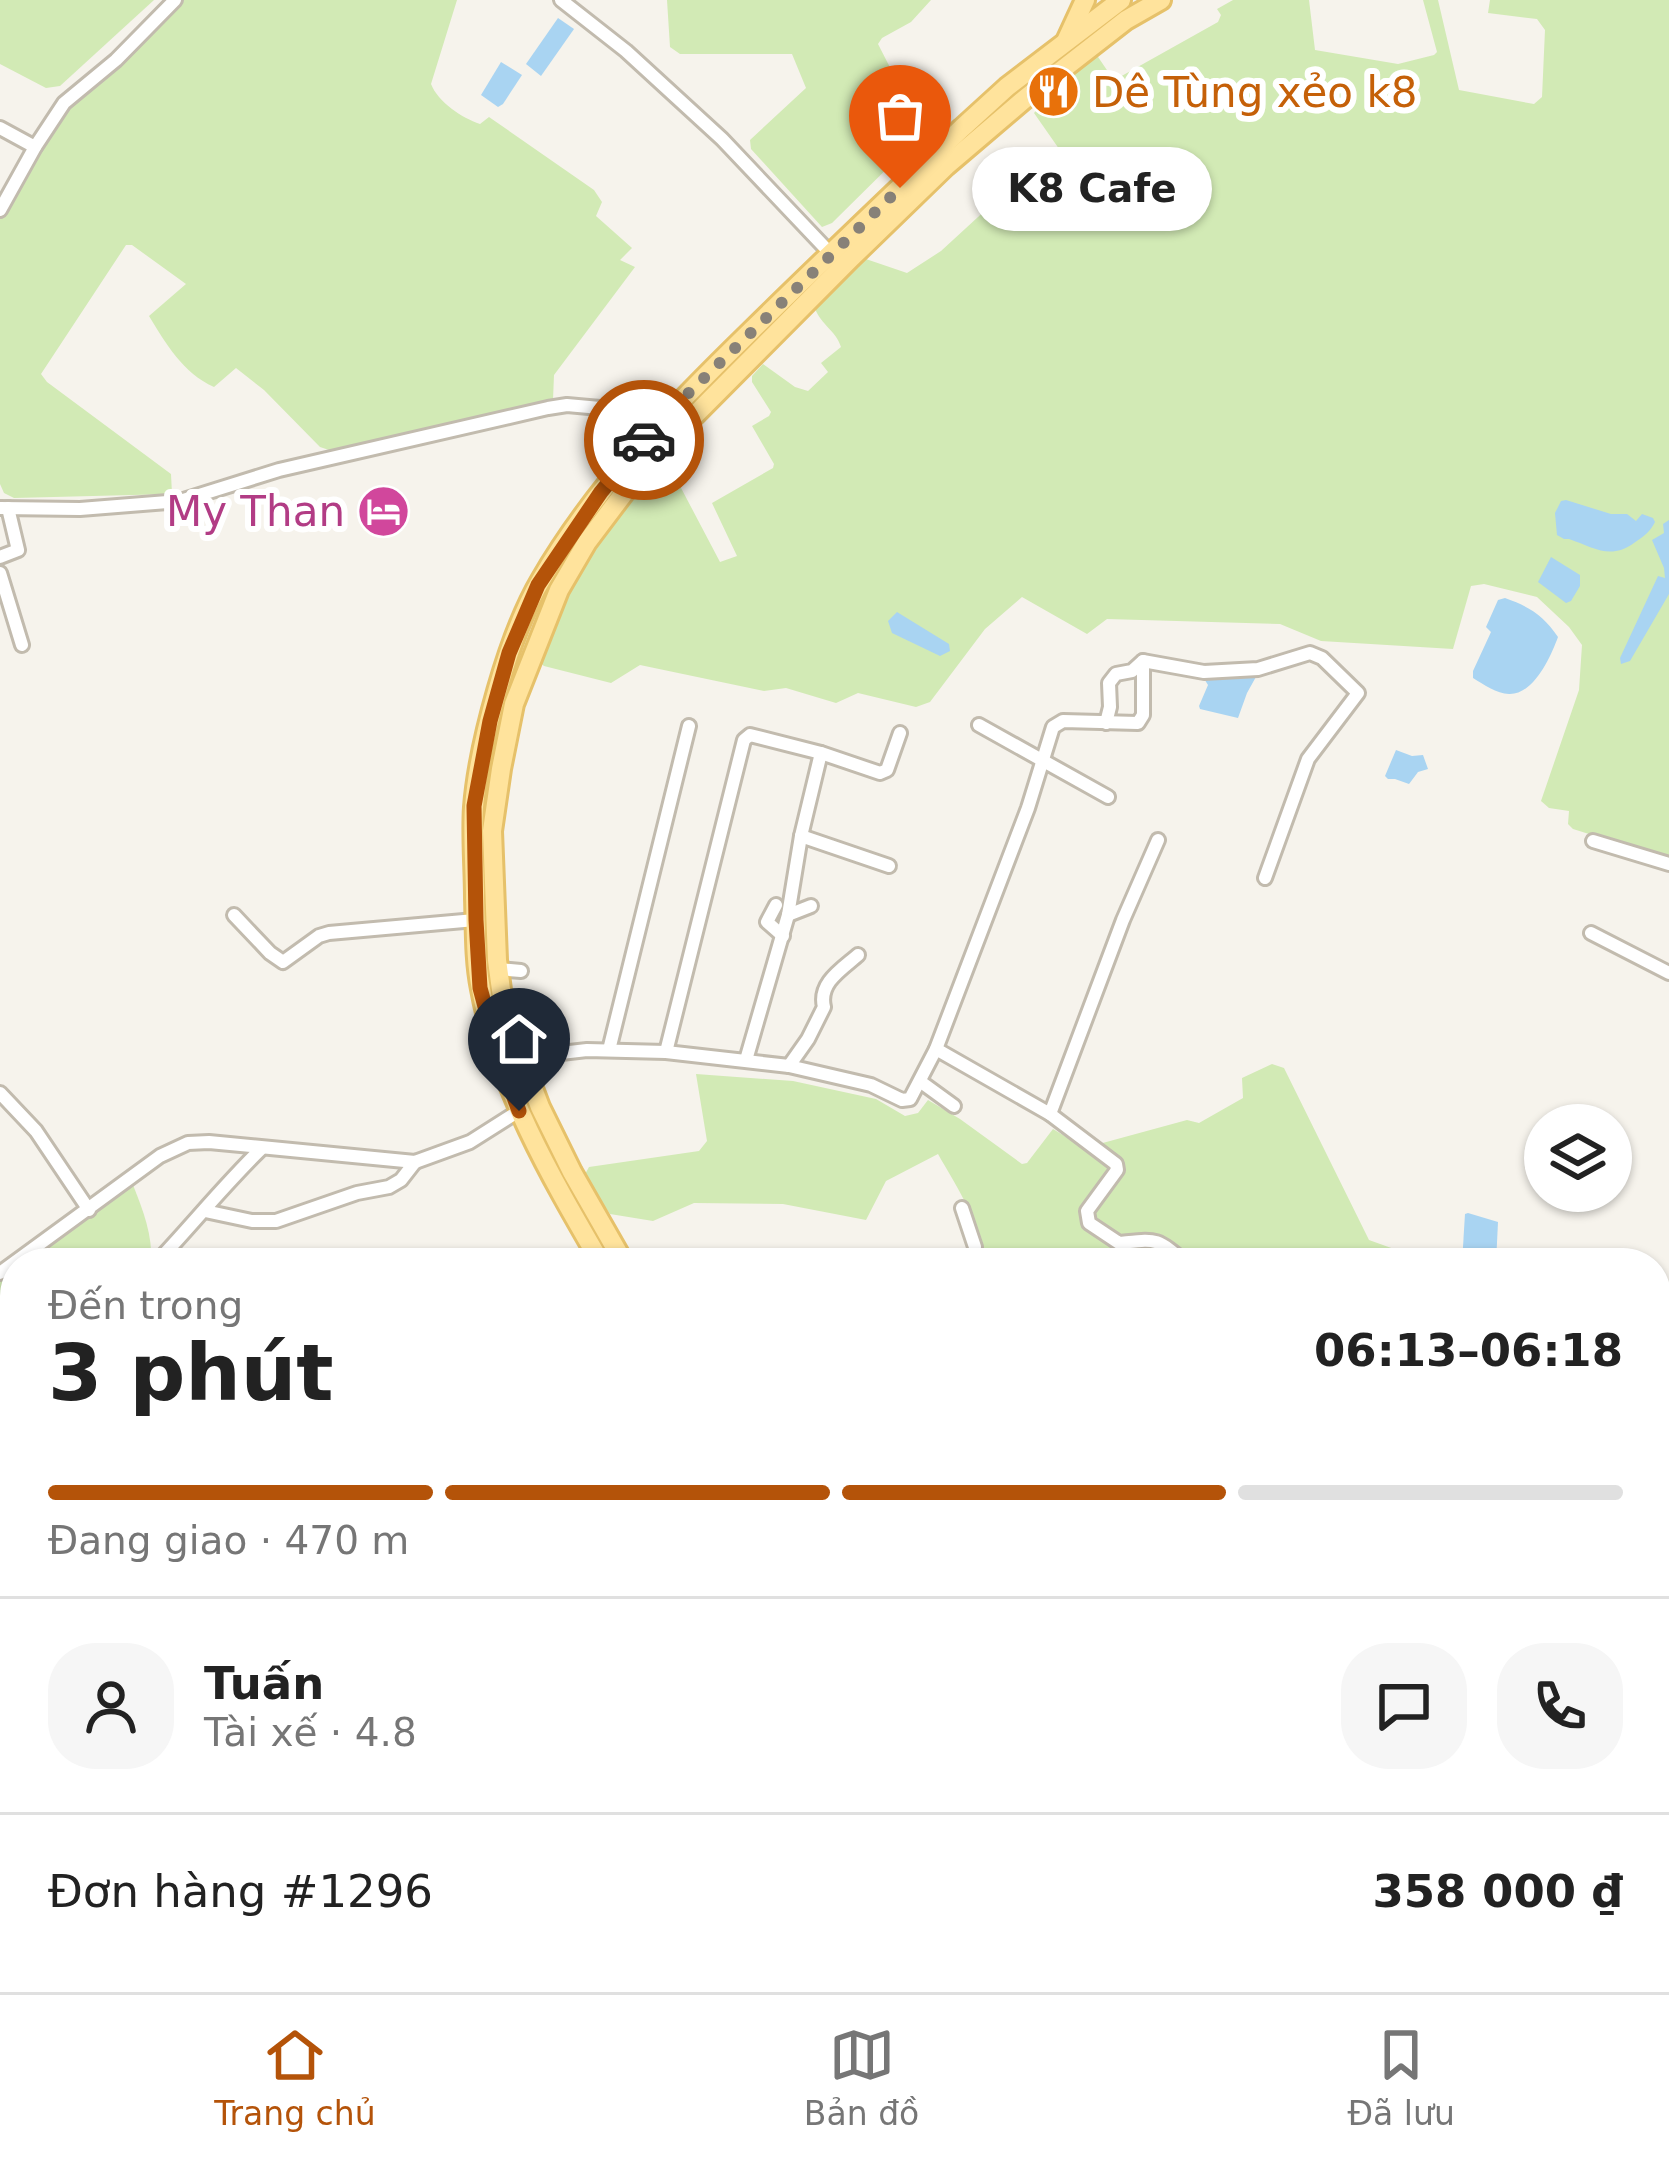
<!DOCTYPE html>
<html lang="vi">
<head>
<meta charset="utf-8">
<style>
	body { margin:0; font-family:"DejaVu Sans",sans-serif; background:#f6f6f6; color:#222; height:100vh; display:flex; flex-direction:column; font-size:45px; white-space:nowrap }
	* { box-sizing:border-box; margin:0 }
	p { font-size:39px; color:#767676 }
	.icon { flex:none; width:66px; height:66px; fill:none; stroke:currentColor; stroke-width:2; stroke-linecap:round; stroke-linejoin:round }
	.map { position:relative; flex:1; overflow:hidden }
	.details { position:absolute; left:0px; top:1248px; width:1671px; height:744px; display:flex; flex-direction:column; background:#fff; border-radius:48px 48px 0 0; box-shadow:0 3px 9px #0004 }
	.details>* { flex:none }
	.buttons { position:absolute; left:1524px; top:1104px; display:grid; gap:24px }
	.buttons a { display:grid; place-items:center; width:108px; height:108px; border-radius:50%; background:#fff; box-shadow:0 3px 9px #0004; font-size:60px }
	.pin { position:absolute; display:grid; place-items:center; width:102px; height:102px; color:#fff; margin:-123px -51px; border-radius:50% 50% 50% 0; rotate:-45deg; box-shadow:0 0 12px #0007 }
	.pin .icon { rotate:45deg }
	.courier { position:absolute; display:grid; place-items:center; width:120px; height:120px; margin:-60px; border:9px solid #b45309; border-radius:50%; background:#fff; color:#222; box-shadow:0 3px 15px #0007 }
	.bubble { position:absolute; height:84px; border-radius:42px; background:#fff; box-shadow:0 3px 9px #0004; font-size:39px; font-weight:800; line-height:84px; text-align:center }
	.summary em { font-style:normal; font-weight:800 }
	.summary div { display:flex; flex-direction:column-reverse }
	.summary { display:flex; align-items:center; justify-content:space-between; height:204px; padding:0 48px }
	h1 { font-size:78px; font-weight:800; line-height:90px }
	.bar { display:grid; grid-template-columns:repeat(4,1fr); gap:18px 12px; align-content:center; height:144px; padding:0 48px }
	.bar i { height:15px; border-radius:9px; background:#e0e0e0 }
	.bar .on { background:#b45309 }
	.bar p { grid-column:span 4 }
	.line { display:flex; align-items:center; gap:30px; padding:0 48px; border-top:3px solid #e0e0e0 }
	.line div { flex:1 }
	.round { display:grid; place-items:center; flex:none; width:126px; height:126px; border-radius:48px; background:#f6f6f6 }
	.dock { display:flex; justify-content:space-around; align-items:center; height:168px; border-top:3px solid #e0e0e0; background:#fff; font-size:33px; color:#767676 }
	.dock a { display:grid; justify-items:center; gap:6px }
	.dock .on { color:#b45309 }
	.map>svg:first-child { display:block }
</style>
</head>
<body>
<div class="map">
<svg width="1669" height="1992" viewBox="0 0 1669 1992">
	<rect width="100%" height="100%" fill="#f6f3ec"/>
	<!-- green -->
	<g fill="#d2eab5">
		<polygon points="0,0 154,0 60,86 46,88 0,64"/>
		<path d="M 179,0 L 457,0 L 431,84 C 438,102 462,118 480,124 L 489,117 L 594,190 L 602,202 L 596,216 L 632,248 L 620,260 L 635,267 L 554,375 L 553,400 L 544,405 L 338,453 L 320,447 L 264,390 L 236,368 L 214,387 C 183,373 166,344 149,316 L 186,284 L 132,245 L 126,245 L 41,374 L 47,382 L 171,474 L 172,494 L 14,498 L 4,493 L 0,484 L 0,219 L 65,110 Z"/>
		<polygon points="667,0 931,0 911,22 882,38 878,44 920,126 920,136 832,223 822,227 751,149 750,140 806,88 792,54 680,54 670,47"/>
		<path d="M 1233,0 L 1309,0 L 1315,50 L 1398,64 L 1434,55 L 1437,52 L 1423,0 L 1438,0 L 1459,90 L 1534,104 L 1542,97 L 1545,30 L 1537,19 L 1488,13 L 1490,0 L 1669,0 L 1669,859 L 1573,829 L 1568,824 L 1569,811 L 1549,808 L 1541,801 L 1579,690 L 1582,645 L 1569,627 L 1537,597 L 1484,584 L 1471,586 L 1453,649 L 1321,641 L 1280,624 L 1107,619 L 1087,634 L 1022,597 L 985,629 L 930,702 L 916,707 L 858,693 L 836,703 L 786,688 L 764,691 L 640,665 L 611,683 L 544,666 L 536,659 L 596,534 L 651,468 L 664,476 L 670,467 L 720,562 L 737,556 L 712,503 L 773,468 L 774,464 L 752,426 L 769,416 L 771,412 L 752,382 L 752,376 L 763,364 L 795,387 L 808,391 L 828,372 L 821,363 L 841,347 C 836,330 818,323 814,305 L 860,257 L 907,273 L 941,251 L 1040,160 L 1064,156 L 1034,113 L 1044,101 L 1042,94 L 1096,54 L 1111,76 L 1118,78 L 1218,22 L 1221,15 L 1217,9 Z"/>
		<path d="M 1272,1064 L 1284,1068 L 1369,1240 L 1433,1263 L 976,1263 C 983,1222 957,1188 938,1154 L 886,1181 L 866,1220 L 783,1204 L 694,1203 L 653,1221 L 610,1214 L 584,1176 L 589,1167 L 699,1151 L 707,1141 L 696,1074 L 793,1081 L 876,1099 L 905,1116 L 918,1113 L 928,1100 L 960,1119 L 1022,1164 L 1027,1163 L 1053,1129 L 1091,1152 L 1099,1144 L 1187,1120 L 1199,1123 L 1243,1098 L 1242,1078 Z"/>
		<path d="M 133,1185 C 143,1210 153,1236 151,1263 L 20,1263 L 125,1187 Z"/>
		<polygon points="15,1267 15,1756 0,1827 0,1277"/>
		<polygon points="1669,1523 1669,1963 1656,1950 1656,1525"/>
		<polygon points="140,1977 426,1977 419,1990 399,1981 394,1992 159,1992"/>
		<polygon points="754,1977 905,1977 905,1992 748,1992"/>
	</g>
	<!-- water -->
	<g fill="#a9d4f2">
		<polygon points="558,18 574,29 541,76 526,64"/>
		<polygon points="501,62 522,75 503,104 498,107 481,95"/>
		<path d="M 1566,500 L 1611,514 L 1627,514 L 1636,521 L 1642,514 L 1653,518 L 1655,522 C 1650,532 1644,536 1634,543 C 1610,560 1595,548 1569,539 L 1564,539 L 1557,535 L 1555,513 L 1561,501 Z"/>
		<polygon points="1669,520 1669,594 1630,661 1621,664 1620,658 1658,576 1665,578 1664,568 1652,540 1664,533 1663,524"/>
		<polygon points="1551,557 1580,575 1580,586 1571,601 1566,603 1538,582"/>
		<path d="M 1505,598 C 1530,607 1543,615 1558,637 C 1551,656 1534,695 1509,694 C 1497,694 1483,684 1473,678 L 1473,671 L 1491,632 L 1486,627 L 1498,600 Z"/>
		<polygon points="897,612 949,644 950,651 940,656 892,633 888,621"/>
		<polygon points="1257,675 1247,693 1238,718 1200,709 1199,706 1208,685 1203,677"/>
		<polygon points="1396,750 1412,756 1423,755 1428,769 1418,772 1409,784 1395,779 1388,779 1385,776"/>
		<polygon points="1468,1213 1498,1222 1496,1263 1462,1263 1465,1214"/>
		<polygon points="1669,1727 1669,1802 1656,1805 1656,1730"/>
	</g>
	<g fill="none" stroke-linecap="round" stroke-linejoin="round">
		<defs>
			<g id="minor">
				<polyline points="561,0 626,51 722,139 830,253"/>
				<polyline points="0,128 35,147"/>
				<polyline points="0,210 35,147 64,103 116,60 175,0"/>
				<polyline points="0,508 80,509 180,501 279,470 548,408 567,405 655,413 664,417"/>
				<polyline points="0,557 18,550 8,508"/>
				<polyline points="0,573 22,645"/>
				<polyline points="1106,723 1110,707 1109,683 1116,674 1132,671 1143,661 1204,672 1258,669 1310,653 1322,658 1358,693 1308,759 1265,878"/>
				<polyline points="979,725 1108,797"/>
				<polyline points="801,836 889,866"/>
				<polyline points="1593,841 1669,864"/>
				<polyline points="776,905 767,922 783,936"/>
				<polyline points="234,915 270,953 283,962 319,936 329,933 475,920"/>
				<polyline points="788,915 811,906"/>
				<polyline points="1591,933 1669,973"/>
				<polyline points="498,969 521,971"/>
				<polyline points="936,1049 1050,1114 1123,920 1158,840"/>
				<polyline points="609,1050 689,726"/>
				<polyline points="666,1052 744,740 750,735 821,753 880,773 887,770 900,733"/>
				<polyline points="746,1060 788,915 801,836 821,753"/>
				<polyline points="522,1064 561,1053 587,1050 666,1052 789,1066 871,1085 902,1100 910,1099 936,1049 1028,808 1053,727 1063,721 1138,723 1143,715 1143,661"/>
				<path d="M 789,1066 L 808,1039 L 824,1007 C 818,983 842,969 858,955"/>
				<polyline points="921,1082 954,1106"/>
				<polyline points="0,1093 36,1131 89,1210"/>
				<path d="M 1050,1114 L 1116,1164 L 1117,1170 L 1087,1211 L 1089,1223 L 1119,1243 C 1157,1239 1155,1237 1186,1263"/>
				<polyline points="962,1208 975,1247 974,1263"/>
				<polyline points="205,1211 252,1221 276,1221 357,1193 389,1187 401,1180 415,1162"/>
				<path d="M 156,1263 C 192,1225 224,1185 261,1149"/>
				<polyline points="0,1273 160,1156 188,1143 209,1142 415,1162 470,1142 519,1111"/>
				<polyline points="1656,1336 1669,1333"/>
				<polyline points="1656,1420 1669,1420"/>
				<polyline points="1656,1466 1659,1487 1669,1491"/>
				<polyline points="0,1657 15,1635"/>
				<polyline points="0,1787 15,1793"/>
				<polyline points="27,1992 35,1977"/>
				<polyline points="428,1992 431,1987"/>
				<polyline points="446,1992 455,1977"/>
				<polyline points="582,1992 590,1977"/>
				<polyline points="654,1992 664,1977"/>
				<polyline points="1245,1992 1246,1977"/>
			</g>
			<g id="primary">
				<polyline points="1067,39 1085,0"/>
				<path d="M 601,1263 C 551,1177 499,1088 481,989 C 475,960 476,927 475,898 C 475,868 472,836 474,807 C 479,744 509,634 541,580 C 596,485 673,407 752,330 C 821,262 892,195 962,128 L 1007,87 L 1121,0"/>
				<polyline points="624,1263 572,1172 540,1107 504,1012 497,960 492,831 501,769 514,704 559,590 587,542 624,493 679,431 850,259 946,166 1027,97 1126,20 1161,0"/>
				<polyline points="920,1977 920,1992"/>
				<polyline points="939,1992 939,1977"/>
			</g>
		</defs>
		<!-- minor casing -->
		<use href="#minor" stroke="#c2bbae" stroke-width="18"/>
		<!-- primary casing -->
		<use href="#primary" stroke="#e6c16a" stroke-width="24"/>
		<!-- minor -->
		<use href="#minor" stroke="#fff" stroke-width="12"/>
		<!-- primary -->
		<use href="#primary" stroke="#ffe39c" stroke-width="18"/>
	</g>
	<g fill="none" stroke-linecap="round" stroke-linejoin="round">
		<!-- done -->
		<polyline stroke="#878178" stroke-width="12" stroke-dasharray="0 21.6" points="644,440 664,417 900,188"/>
		<!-- route -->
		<polyline stroke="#b45309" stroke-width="15" points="519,1111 496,1047 480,988 476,920 474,806 490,721 509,653 538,585 601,492 644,440"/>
	</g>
	<!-- icons -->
	<defs>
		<symbol id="restaurant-disc" viewBox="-11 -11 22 22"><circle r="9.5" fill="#e8710a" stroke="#fff"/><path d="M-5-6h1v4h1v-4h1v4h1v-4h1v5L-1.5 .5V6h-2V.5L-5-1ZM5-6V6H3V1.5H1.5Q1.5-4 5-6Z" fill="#fff"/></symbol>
		<symbol id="hotel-disc" viewBox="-11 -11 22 22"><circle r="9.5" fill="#d1479c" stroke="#fff"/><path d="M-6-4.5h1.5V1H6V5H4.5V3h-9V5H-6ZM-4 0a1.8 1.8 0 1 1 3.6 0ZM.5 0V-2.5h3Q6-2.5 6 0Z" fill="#fff"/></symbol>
	</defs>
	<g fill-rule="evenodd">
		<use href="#restaurant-disc" x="1024" y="62" width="59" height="59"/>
		<use href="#hotel-disc" x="354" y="482" width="59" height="59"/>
	</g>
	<g text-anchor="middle" stroke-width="12" stroke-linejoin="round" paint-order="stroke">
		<!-- food labels -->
		<g font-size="42" fill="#c56008" stroke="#fff" text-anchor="start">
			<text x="1092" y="107">Dê Tùng xẻo k8</text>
		</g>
		<!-- hotel labels -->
		<g font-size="42" fill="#b23c85" stroke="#fff" text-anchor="end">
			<text x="345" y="526">My Than</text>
		</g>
	</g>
</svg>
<div class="buttons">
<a><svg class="icon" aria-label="layers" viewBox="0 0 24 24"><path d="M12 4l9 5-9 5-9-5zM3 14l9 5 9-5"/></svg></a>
</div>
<div class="pin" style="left:900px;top:188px;background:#ea580c"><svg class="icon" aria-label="bag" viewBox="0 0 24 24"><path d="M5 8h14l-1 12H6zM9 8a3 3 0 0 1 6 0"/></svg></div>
<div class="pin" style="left:519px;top:1111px;background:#1f2937"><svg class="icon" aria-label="home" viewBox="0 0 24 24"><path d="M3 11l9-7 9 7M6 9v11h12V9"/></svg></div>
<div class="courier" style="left:644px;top:440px"><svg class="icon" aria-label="car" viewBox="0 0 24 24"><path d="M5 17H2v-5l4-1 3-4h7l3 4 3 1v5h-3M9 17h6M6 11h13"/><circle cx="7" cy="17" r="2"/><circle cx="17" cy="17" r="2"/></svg></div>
<div class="bubble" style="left:972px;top:147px;width:240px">K8 Cafe</div>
<section class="details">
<div class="summary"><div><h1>3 phút</h1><p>Đến trong</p></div><em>06:13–06:18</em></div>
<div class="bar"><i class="on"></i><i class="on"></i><i class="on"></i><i></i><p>Đang giao · 470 m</p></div>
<div class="line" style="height:216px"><a class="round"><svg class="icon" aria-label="person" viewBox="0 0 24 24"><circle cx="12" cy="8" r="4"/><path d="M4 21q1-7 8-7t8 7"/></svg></a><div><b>Tuấn</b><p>Tài xế · 4.8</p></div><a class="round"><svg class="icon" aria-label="chat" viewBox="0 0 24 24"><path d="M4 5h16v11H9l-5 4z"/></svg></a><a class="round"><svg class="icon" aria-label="phone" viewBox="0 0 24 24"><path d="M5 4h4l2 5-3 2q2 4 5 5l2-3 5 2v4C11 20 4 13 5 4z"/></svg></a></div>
<div class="line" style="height:156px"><div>Đơn hàng #1296</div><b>358 000 ₫</b></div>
</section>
</div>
<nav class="dock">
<a class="on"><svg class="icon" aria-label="home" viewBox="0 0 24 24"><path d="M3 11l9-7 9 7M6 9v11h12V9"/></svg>Trang chủ</a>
<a><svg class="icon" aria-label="map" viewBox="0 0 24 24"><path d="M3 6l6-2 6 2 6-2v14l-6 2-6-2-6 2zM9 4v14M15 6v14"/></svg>Bản đồ</a>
<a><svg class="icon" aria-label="saved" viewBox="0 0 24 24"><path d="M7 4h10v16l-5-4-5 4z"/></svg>Đã lưu</a>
</nav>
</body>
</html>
